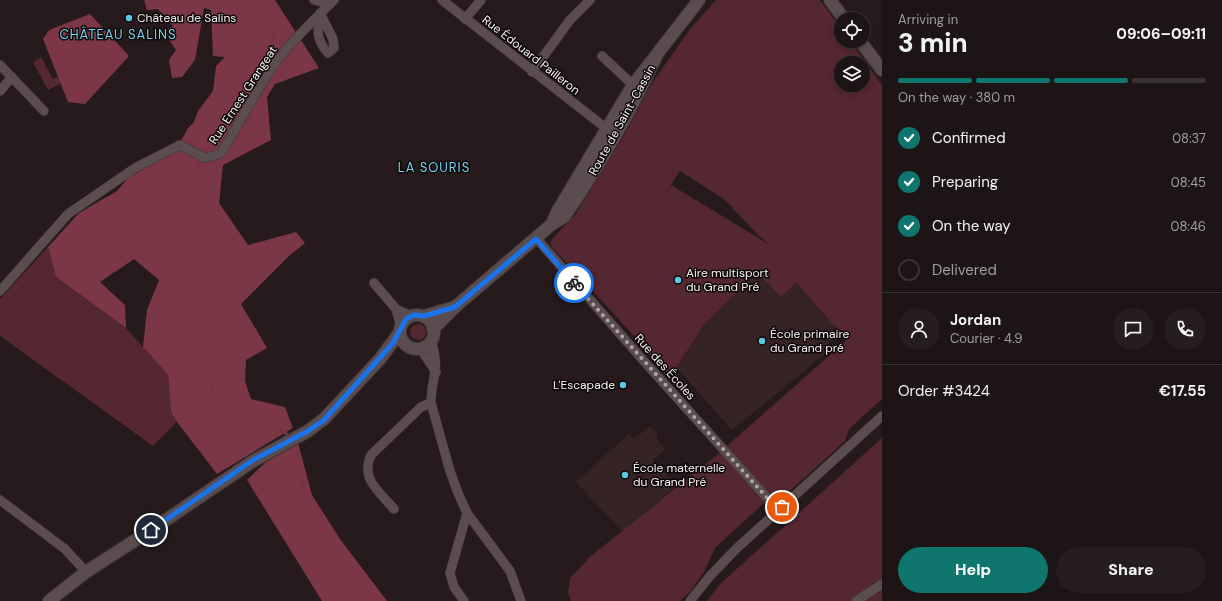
<!DOCTYPE html>
<html lang="en">
<head>
<meta charset="utf-8">
<style>
	body { margin:0; font-family:"DM Sans",sans-serif; background:#251d1e; color:#f1f3f6; height:100vh; display:flex; flex-direction:column; font-size:15px; white-space:nowrap }
	* { box-sizing:border-box; margin:0 }
	p { font-size:13px; color:#a09ea0 }
	.icon { flex:none; width:22px; height:22px; fill:none; stroke:currentColor; stroke-width:2; stroke-linecap:round; stroke-linejoin:round }
	.map { position:relative; flex:1; overflow:hidden }
	.sheet { display:flex; flex-direction:column; background:#1c1415; width:340px }
	.sheet>* { flex:none }
	.fabs { position:absolute; left:834px; top:12px; display:grid; gap:8px }
	.fabs a { display:grid; place-items:center; width:36px; height:36px; border-radius:50%; background:#1c1415; box-shadow:0 2px 6px #0003,0 0 0 1px #3a3334; font-size:20px }
	.pin { position:absolute; display:grid; place-items:center; width:34px; height:34px; color:#fff; margin:-17px; border:2px solid #fff; border-radius:50%; box-shadow:0 1px 4px #0007 }
	.courier { position:absolute; display:grid; place-items:center; width:40px; height:40px; margin:-20px; border:3px solid #1a73e8; border-radius:50%; background:#fff; color:#222; box-shadow:0 1px 5px #0007 }
	.head em { font-style:normal; font-weight:800 }
	.head div { display:flex; flex-direction:column-reverse }
	.head { display:flex; align-items:center; justify-content:space-between; height:68px; padding:0 16px }
	h1 { font-size:26px; font-weight:800; line-height:30px }
	.bar { display:grid; grid-template-columns:repeat(4,1fr); gap:6px 4px; align-content:center; height:48px; padding:0 16px }
	.bar i { height:5px; border-radius:3px; background:#3a3334 }
	.bar .current { background:#0f766e }
	.bar p { grid-column:span 4 }
	.line { display:flex; align-items:center; gap:10px; padding:0 16px; border-top:1px solid #3a3334 }
	.line div { flex:1 }
	.round { display:grid; place-items:center; flex:none; width:42px; height:42px; border-radius:21px; background:#251d1e }
	ol { padding:0 16px; list-style:none }
	li { display:flex; align-items:center; gap:12px; height:44px }
	li p { margin-inline-start:auto }
	li .icon { padding:4px; border-radius:50%; background:#0f766e; color:#fff; stroke-width:4 }
	li:last-child { color:#a09ea0 }
	li i { width:22px; height:22px; border:2px solid #3a3334; border-radius:50% }
	.cta { display:flex; gap:8px; margin-top:auto; padding:8px 16px }
	.cta a { flex:1; height:46px; border-radius:24px; background:#0f766e; color:#fff; font-size:16px; font-weight:800; line-height:46px; text-align:center }
	.cta a+a { background:#251d1e; color:#f1f3f6 }
	main { display:flex; flex:1; min-height:0 }
	.map>svg:first-child { display:block }
</style>
</head>
<body>
<main>
<div class="map">
<svg width="882" height="601" viewBox="0 0 882 601">
	<rect width="100%" height="100%" fill="#261a1c"/>
	<!-- built -->
	<g fill="#352326">
		<polygon points="757,272 781,297 795,283 835,326 824,355 732,430 677,368 704,325"/>
		<polygon points="650,426 658,434 657,439 665,449 653,460 677,486 622,531 576,482 629,434 634,439"/>
	</g>
	<!-- green -->
	<g fill="#542731" fill-rule="evenodd">
		<path d="M 716,0 L 820,0 L 841,29 L 841,41 L 850,41 L 882,85 L 882,399 L 849,429 L 845,441 L 781,499 L 765,502 L 715,548 L 704,572 L 690,592 L 680,601 L 571,601 L 568,593 L 570,578 L 591,556 L 718,454 L 847,340 L 796,283 L 781,297 L 757,272 L 704,325 L 671,376 L 550,245 L 552,239 L 575,215 L 624,135 L 652,83 L 691,28 ZM 841,63 L 863,63 L 863,85 L 841,85 ZM 680,171 L 725,200 L 758,235 L 770,245 L 671,185 L 644,225 Z"/>
		<polygon points="41,57 53,79 59,76 62,83 48,90 33,62"/>
		<polygon points="48,247 56,277 126,328 168,375 171,412 177,422 153,446 0,336 0,299"/>
		<circle cx="418" cy="332" r="8"/>
		<polygon points="882,438 882,601 707,601 720,584"/>
	</g>
	<!-- forest -->
	<g fill="#7b3746">
		<polygon points="144,0 275,0 319,68 275,84 267,97 271,140 223,165 219,203 248,245 296,232 305,243 289,256 241,304 267,348 246,360 245,381 251,399 285,407 293,428 217,474 177,422 171,412 168,375 143,347 147,310 159,280 134,259 100,282 125,305 126,328 56,277 48,247 79,213 117,191 128,178 176,150 188,128 194,122 198,111 213,91 216,66 225,57 213,56 211,10 204,8 195,60 182,77 172,78 169,60 176,50 164,32 173,26 158,9 147,10"/>
		<polygon points="90,14 129,56 85,104 68,102 43,39 49,30"/>
		<polygon points="298,443 312,495 340,539 387,601 322,601 247,480 266,462"/>
	</g>
	<g fill="none" stroke-linecap="round" stroke-linejoin="round">
		<!-- stream -->
		<g stroke="#7a3545" stroke-width="3">
			<path d="M 246,0 C 254,15 273,22 274,38 L 233,124 L 199,156 L 190,192 L 184,205 L 185,219 L 210,257 L 194,301 L 175,325 L 185,343 L 211,345 L 218,358 L 209,403 L 255,419 L 287,434"/>
			<path d="M 297,454 C 303,475 305,494 303,516 L 347,566 L 365,601"/>
		</g>
		<defs>
			<g id="minor">
				<polyline points="314,0 330,4"/>
				<polyline points="442,0 607,129"/>
				<path d="M 320,13 L 333,39 L 334,48 L 328,53 C 316,40 317,30 320,13 Z"/>
				<polyline points="465,19 481,0"/>
				<polyline points="602,56 633,85 638,87"/>
				<polyline points="0,65 44,111"/>
				<polyline points="532,72 570,20 590,0"/>
				<polyline points="0,91 12,77"/>
				<polyline points="537,239 642,359 778,510"/>
				<polyline points="374,283 396,309 412,316"/>
				<path d="M 0,291 L 68,214 L 135,168 L 180,145 L 205,158 L 220,154 C 240,124 255,91 276,62 C 293,39 314,20 334,0"/>
				<polyline points="396,309 401,327"/>
				<path d="M 431,341 C 441,370 431,377 431,403 L 450,471 L 458,493 L 467,513 L 510,571 L 521,601"/>
				<polyline points="420,348 436,372"/>
				<polyline points="0,500 65,549 86,572"/>
				<path d="M 394,509 C 379,491 360,479 371,455 L 421,407 L 431,403"/>
				<polyline points="464,601 454,587 450,573 467,513"/>
				<polyline points="690,601 710,576 736,549 882,416"/>
				<polyline points="856,601 882,584"/>
			</g>
			<g id="tertiary">
				<polyline points="830,0 844,19"/>
				<polyline points="860,41 882,70"/>
				<polyline points="552,224 557,212 633,85 699,0"/>
				<circle cx="417" cy="332" r="17"/>
				<polyline points="424,316 455,307"/>
				<path d="M 433,329 L 455,307 L 552,224 L 564,217 C 599,166 630,113 656,57"/>
				<polyline points="49,601 86,572 151,530 253,461 308,431 324,419 380,359 400,332"/>
			</g>
		</defs>
		<!-- minor casing -->
		<use href="#minor" stroke="#3e3436" stroke-width="10"/>
		<!-- tertiary casing -->
		<use href="#tertiary" stroke="#3e3436" stroke-width="14"/>
		<!-- minor -->
		<use href="#minor" stroke="#5b4d4f" stroke-width="9"/>
		<!-- tertiary -->
		<use href="#tertiary" stroke="#5b4d4f" stroke-width="12"/>
	</g>
	<g fill="none" stroke-linecap="round" stroke-linejoin="round">
		<!-- done -->
		<polyline stroke="#b0a6a7" stroke-width="4" stroke-dasharray="0 7.2" points="574,283 778,510 782,507"/>
		<!-- route -->
		<polyline stroke="#1a73e8" stroke-width="5" points="151,530 253,460 308,431 324,420 393,343 406,319 414,315 424,316 455,307 536,239 574,283"/>
	</g>
	<!-- markers -->
	<g fill="#59c8e5" stroke="#0b0707" stroke-width="1.5">
		<circle cx="129" cy="18" r="4"/>
		<circle cx="678" cy="280" r="4"/>
		<circle cx="762" cy="341" r="4"/>
		<circle cx="623" cy="385" r="4"/>
		<circle cx="625" cy="475" r="4"/>
	</g>
	<g text-anchor="middle" stroke-width="3" stroke-linejoin="round" paint-order="stroke">
		<!-- poi labels -->
		<g font-size="12" fill="#faf1f2" stroke="#0b0707" text-anchor="start">
			<text x="137" y="22">Château de Salins</text>
			<text x="686" y="277">Aire multisport<tspan x="686" dy="14">du Grand Pré</tspan></text>
			<text x="770" y="338">École primaire<tspan x="770" dy="14">du Grand pré</tspan></text>
			<text x="615" y="389" text-anchor="end">L'Escapade</text>
			<text x="633" y="472">École maternelle<tspan x="633" dy="14">du Grand Pré</tspan></text>
		</g>
		<!-- street labels -->
		<g font-size="12" fill="#faf1f2" stroke="#0b0707">
			<text transform="translate(531 55) rotate(38)" y="4">Rue Édouard Pailleron</text>
			<text transform="translate(243 95) rotate(-57)" y="4">Rue Ernest Grangeat</text>
			<text transform="translate(622 120) rotate(-61)" y="4">Route de Saint-Cassin</text>
			<text transform="translate(665 367) rotate(48)" y="4">Rue des Écoles</text>
		</g>
		<!-- neighbourhood labels -->
		<g font-size="13" letter-spacing="1" fill="#72d5f0" stroke="#0b0707">
			<text x="118" y="39">CHÂTEAU SALINS</text>
			<text x="434" y="172">LA SOURIS</text>
		</g>
	</g>
</svg>
<div class="fabs">
<a><svg class="icon" aria-label="locate" viewBox="0 0 24 24"><circle cx="12" cy="12" r="6"/><path d="M12 2v4M12 18v4M2 12h4M18 12h4"/></svg></a>
<a><svg class="icon" aria-label="layers" viewBox="0 0 24 24"><path d="M12 4l9 5-9 5-9-5zM3 14l9 5 9-5"/></svg></a>
</div>
<div class="pin" style="left:782px;top:507px;background:#ea580c"><svg class="icon" aria-label="bag" viewBox="0 0 24 24"><path d="M5 8h14l-1 12H6zM9 8a3 3 0 0 1 6 0"/></svg></div>
<div class="pin" style="left:151px;top:530px;background:#1f2937"><svg class="icon" aria-label="home" viewBox="0 0 24 24"><path d="M3 11l9-7 9 7M6 9v11h12V9"/></svg></div>
<div class="courier" style="left:574px;top:283px"><svg class="icon" aria-label="bike" viewBox="0 0 24 24"><circle cx="6" cy="16" r="4"/><circle cx="18" cy="16" r="4"/><path d="M6 16l4-8h5l3 8M10 8l3 8H6M13 5h3"/></svg></div>
</div>
<section class="sheet">
<div class="head"><div><h1>3 min</h1><p>Arriving in</p></div><em>09:06–09:11</em></div>
<div class="bar"><i class="current"></i><i class="current"></i><i class="current"></i><i></i><p>On the way · 380 m</p></div>
<ol>
<li><svg class="icon" aria-label="check" viewBox="0 0 24 24"><path d="M5 12l5 5 9-10"/></svg>Confirmed<p>08:37</p></li>
<li><svg class="icon" aria-label="check" viewBox="0 0 24 24"><path d="M5 12l5 5 9-10"/></svg>Preparing<p>08:45</p></li>
<li><svg class="icon" aria-label="check" viewBox="0 0 24 24"><path d="M5 12l5 5 9-10"/></svg>On the way<p>08:46</p></li>
<li><i></i>Delivered</li>
</ol>
<div class="line" style="height:72px"><a class="round"><svg class="icon" aria-label="person" viewBox="0 0 24 24"><circle cx="12" cy="8" r="4"/><path d="M4 21q1-7 8-7t8 7"/></svg></a><div><b>Jordan</b><p>Courier · 4.9</p></div><a class="round"><svg class="icon" aria-label="chat" viewBox="0 0 24 24"><path d="M4 5h16v11H9l-5 4z"/></svg></a><a class="round"><svg class="icon" aria-label="phone" viewBox="0 0 24 24"><path d="M5 4h4l2 5-3 2q2 4 5 5l2-3 5 2v4C11 20 4 13 5 4z"/></svg></a></div>
<div class="line" style="height:52px"><div>Order #3424</div><b>€17.55</b></div>
<div class="cta"><a>Help</a><a>Share</a></div>
</section>
</main>
</body>
</html>
